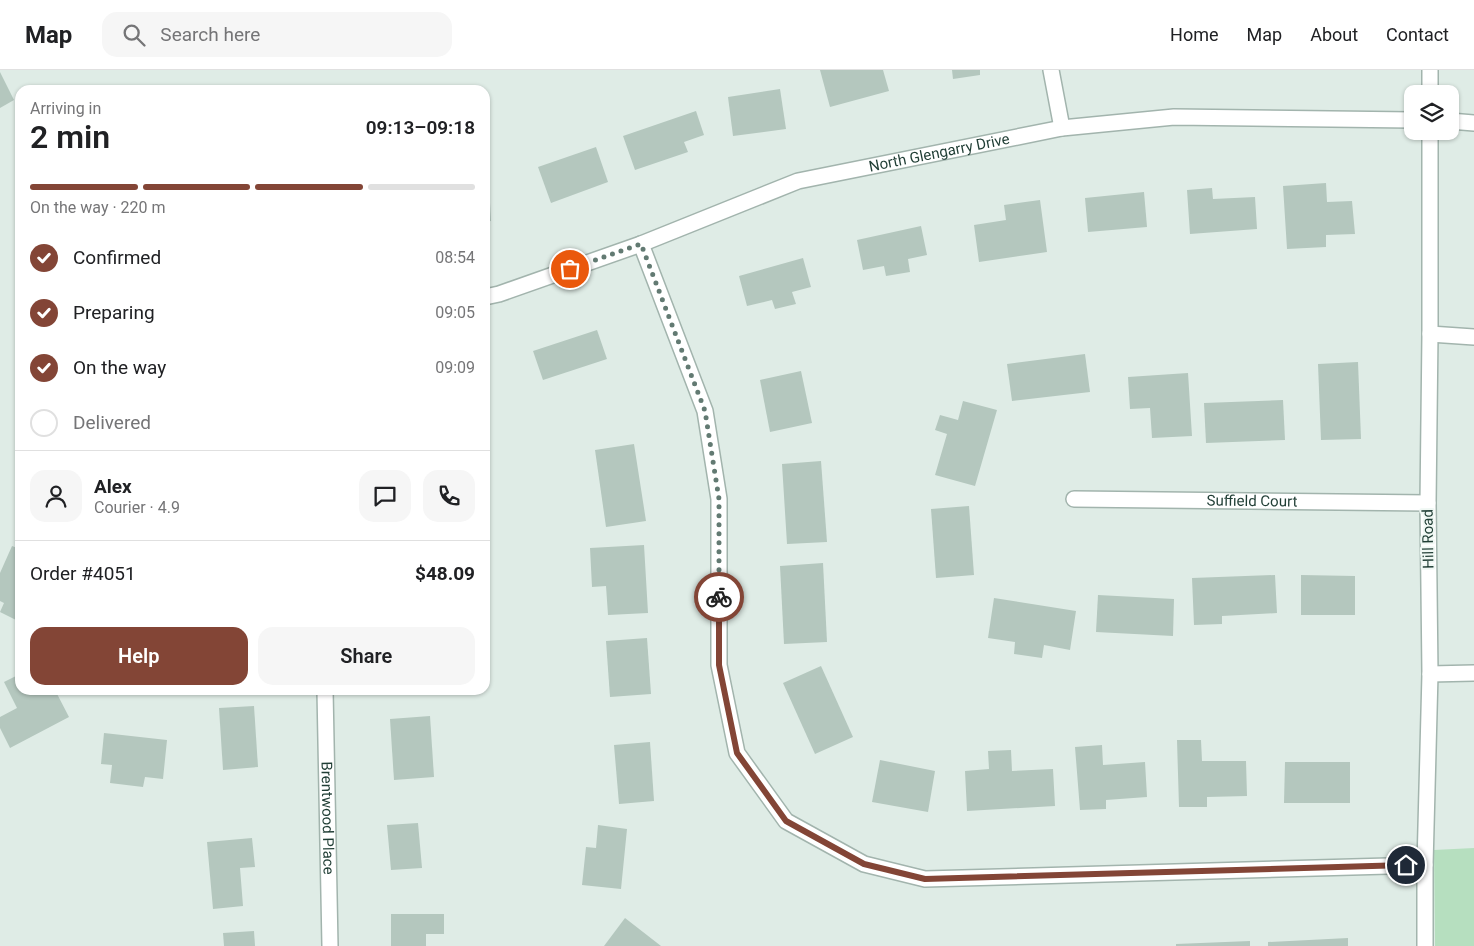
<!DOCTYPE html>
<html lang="en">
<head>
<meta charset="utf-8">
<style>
	body { margin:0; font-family:Roboto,sans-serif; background:#f6f6f6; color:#202124; height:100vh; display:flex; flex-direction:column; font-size:19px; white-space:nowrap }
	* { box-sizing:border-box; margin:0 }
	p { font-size:16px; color:#757577 }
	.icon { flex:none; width:28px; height:28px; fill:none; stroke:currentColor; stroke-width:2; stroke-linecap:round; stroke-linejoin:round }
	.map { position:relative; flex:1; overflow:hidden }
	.sheet { position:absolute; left:15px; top:15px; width:475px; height:610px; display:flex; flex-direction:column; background:#fff; border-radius:15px; box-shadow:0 1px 4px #0004 }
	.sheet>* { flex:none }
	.tools { position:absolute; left:1404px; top:15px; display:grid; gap:10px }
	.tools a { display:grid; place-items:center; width:55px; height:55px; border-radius:10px; background:#fff; box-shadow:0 1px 4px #0004; font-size:25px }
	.pin { position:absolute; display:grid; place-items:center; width:42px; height:42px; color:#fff; margin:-21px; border:2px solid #fff; border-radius:50%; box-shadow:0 1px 5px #0007 }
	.courier { position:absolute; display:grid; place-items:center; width:50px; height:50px; margin:-25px; border:4px solid #834536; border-radius:50%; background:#fff; color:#222; box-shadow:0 1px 6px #0007 }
	.head em { font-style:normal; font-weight:600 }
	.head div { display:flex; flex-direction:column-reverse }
	.head { display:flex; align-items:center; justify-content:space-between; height:85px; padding:0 15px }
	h1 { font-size:32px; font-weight:600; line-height:38px }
	.bar { display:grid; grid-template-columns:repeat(4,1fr); gap:8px 5px; align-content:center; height:60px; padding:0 15px }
	.bar i { height:6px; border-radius:4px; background:#e0e0e0 }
	.bar .selected { background:#834536 }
	.bar p { grid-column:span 4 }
	.line { display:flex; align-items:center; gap:12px; padding:0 15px; border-top:1px solid #e0e0e0 }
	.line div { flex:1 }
	.round { display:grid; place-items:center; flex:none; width:52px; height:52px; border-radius:15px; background:#f6f6f6 }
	ol { padding:0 15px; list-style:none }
	li { display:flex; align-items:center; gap:15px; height:55px }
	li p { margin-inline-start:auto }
	li .icon { padding:5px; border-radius:50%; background:#834536; color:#fff; stroke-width:4 }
	li:last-child { color:#757577 }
	li i { width:28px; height:28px; border:2px solid #e0e0e0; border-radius:50% }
	.button { display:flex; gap:10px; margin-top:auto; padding:10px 15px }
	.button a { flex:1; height:58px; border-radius:15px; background:#834536; color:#fff; font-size:20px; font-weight:600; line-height:58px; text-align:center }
	.button a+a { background:#f6f6f6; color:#202124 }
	header { display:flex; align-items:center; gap:30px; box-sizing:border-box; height:70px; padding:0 25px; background:#fff; border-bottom:1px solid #e0e0e0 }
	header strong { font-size:24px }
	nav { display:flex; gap:28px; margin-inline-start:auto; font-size:18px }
	.search { width:350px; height:45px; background:#f6f6f6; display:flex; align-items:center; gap:12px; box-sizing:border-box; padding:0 18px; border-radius:15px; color:#757577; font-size:19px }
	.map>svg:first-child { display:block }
</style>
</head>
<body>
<header>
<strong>Map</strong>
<div class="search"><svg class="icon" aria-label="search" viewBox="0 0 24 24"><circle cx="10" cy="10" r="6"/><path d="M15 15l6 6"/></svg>Search here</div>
<nav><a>Home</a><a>Map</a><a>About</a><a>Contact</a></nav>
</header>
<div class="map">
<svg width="1474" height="876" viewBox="0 0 1474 876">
	<rect width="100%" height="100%" fill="#dfece6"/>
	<!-- green -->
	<polygon fill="#b6dfbf" points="1474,778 1474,876 1435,876 1434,780"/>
	<!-- building -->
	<g fill="#b4c7be">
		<polygon points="820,0 883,0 889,21 830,37"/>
		<polygon points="952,0 980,0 980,5 953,9"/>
		<polygon points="0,2 14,30 0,38"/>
		<polygon points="131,16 131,20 78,20 78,18"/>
		<polygon points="780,19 786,59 733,66 728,27"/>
		<polygon points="696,41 704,65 684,72 688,82 635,100 623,66"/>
		<polygon points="596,77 608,112 551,133 538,97"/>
		<polygon points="1326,113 1327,132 1352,131 1355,164 1326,165 1326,177 1287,179 1283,116"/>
		<polygon points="485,114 489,114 491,151 485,152"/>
		<polygon points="1212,118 1213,129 1255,127 1257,159 1190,164 1187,120"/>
		<polygon points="1144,122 1147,157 1088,162 1085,128"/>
		<polygon points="1040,130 1047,182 979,192 974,155 1006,150 1004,135"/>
		<polygon points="921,156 927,185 908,189 910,202 886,206 884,196 863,200 857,170"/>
		<polygon points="803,188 811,217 792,222 796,234 775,239 772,230 747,236 739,206"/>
		<polygon points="15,253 20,254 20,284 15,284"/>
		<polygon points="597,260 607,289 543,310 533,281"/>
		<polygon points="1085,284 1090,322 1012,331 1007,294"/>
		<polygon points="1358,292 1361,369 1321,370 1318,294"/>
		<polygon points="801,301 812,353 770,362 760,310"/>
		<polygon points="1188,303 1192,366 1152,368 1150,338 1130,339 1128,307"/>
		<polygon points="1283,330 1285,370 1206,373 1204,333"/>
		<polygon points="963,331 997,340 975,416 935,405 947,364 935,360 940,345 958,350"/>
		<polygon points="634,374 646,451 606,457 595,380"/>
		<polygon points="821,391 827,472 787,474 782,394"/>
		<polygon points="969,436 974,505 936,508 931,439"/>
		<polygon points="644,475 648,543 608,545 606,516 592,517 590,478"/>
		<polygon points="12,476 20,479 20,552 0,542 4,533 0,531 0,503"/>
		<polygon points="823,493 827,572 784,574 780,496"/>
		<polygon points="1275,505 1277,543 1222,546 1222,554 1194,555 1192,508"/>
		<polygon points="1301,505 1355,506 1355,545 1301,545"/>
		<polygon points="1098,525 1174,529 1173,566 1096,562"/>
		<polygon points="994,528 1076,541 1070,580 1044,575 1042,588 1014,584 1015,572 988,568"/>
		<polygon points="647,568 651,624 610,627 606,571"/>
		<polygon points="821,596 853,667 815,684 783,613"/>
		<polygon points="20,604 20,620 55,620 69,647 10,678 0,658 0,647 17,638 4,612"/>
		<polygon points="254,636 258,697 223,700 219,638"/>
		<polygon points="430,646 434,707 394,710 390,649"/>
		<polygon points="104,663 167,670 163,709 145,707 143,717 110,713 112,695 101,694"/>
		<polygon points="1177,670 1201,670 1202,691 1246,691 1247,726 1207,727 1207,737 1179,737"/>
		<polygon points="650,672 654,731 619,734 614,675"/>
		<polygon points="1102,675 1103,695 1145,692 1147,727 1106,730 1106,739 1080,740 1075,677"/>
		<polygon points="1011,680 1012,701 1053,699 1055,736 967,741 965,701 989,699 988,681"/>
		<polygon points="880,690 935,701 928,742 872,732"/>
		<polygon points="1285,692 1350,692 1350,733 1284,733"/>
		<polygon points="418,753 422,798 391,800 387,755"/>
		<polygon points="598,755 627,759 621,819 582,815 586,777 596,778"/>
		<polygon points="252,768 255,797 240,798 243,836 213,839 207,772"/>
		<polygon points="391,844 444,844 444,864 426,864 426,876 391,876"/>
		<polygon points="625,848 661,876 604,876"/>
		<polygon points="254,861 255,876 224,876 223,863"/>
		<polygon points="1348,868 1348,876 1268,876 1268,872"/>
		<polygon points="1250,871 1250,876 1176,876 1176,874"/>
	</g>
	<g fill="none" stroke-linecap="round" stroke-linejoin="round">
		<defs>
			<g id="minor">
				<polyline points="1051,0 1062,58"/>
				<polyline points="1430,24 1430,0"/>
				<polyline points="1450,51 1474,53"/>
				<polyline points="641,174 705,341 719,429 719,595 737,683 786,751 864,794 925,809 1425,795"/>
				<path id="s1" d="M 485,227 L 499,224 L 641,174 L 798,111 L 1062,58 L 1174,47 L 1412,50"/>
				<polyline points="1430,264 1474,267"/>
				<path id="s2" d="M 1074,429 L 1428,433"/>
				<polyline points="1430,604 1474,603"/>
				<path id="s3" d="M 325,620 L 330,876"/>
				<polyline points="1425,876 1425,795 1430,604 1428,433 1430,264 1430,61"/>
			</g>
		</defs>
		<!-- minor casing -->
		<use href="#minor" stroke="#a2b4ad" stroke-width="18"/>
		<!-- minor -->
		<use href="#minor" stroke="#fff" stroke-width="15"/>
	</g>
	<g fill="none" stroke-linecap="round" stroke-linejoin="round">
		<!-- done -->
		<polyline stroke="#627a72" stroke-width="5" stroke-dasharray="0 9" points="570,199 641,174 705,341 719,429 719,527"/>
		<!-- route -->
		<polyline stroke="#834536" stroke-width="6" points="719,527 719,595 737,683 786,751 864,794 925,809 1406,795"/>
	</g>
	<g text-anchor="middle" stroke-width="4" stroke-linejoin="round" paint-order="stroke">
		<!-- street labels -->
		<g font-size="15" fill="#1f3d34" stroke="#f0f8f4">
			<text dy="5" stroke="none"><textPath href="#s1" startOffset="478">North Glengarry Drive</textPath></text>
			<text dy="5" stroke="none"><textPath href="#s2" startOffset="178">Suffield Court</textPath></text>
			<text transform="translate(1428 469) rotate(-91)" y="5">Hill Road</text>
			<text dy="5" stroke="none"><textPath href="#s3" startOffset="128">Brentwood Place</textPath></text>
		</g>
	</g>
</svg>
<div class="tools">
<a><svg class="icon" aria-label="layers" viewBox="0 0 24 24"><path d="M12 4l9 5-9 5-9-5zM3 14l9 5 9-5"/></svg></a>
</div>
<div class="pin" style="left:570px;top:199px;background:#ea580c"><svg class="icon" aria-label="bag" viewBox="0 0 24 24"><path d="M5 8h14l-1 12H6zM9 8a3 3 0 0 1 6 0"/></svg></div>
<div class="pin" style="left:1406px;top:795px;background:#1f2937"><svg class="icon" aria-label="home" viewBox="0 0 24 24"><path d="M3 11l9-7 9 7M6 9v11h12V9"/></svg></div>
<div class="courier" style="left:719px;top:527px"><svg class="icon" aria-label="bike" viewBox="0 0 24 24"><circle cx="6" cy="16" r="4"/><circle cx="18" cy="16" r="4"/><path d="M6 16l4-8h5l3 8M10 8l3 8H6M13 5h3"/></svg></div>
<section class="sheet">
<div class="head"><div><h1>2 min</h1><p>Arriving in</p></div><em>09:13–09:18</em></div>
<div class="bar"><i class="selected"></i><i class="selected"></i><i class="selected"></i><i></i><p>On the way · 220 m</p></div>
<ol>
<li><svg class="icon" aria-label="check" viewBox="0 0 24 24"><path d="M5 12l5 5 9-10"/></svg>Confirmed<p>08:54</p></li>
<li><svg class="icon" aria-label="check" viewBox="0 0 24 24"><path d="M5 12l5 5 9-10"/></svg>Preparing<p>09:05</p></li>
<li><svg class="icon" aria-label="check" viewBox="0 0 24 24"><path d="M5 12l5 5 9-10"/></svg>On the way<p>09:09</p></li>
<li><i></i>Delivered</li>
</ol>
<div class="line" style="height:90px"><a class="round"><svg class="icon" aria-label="person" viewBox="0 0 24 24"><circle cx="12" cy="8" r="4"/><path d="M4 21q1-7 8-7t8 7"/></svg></a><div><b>Alex</b><p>Courier · 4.9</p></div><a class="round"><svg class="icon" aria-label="chat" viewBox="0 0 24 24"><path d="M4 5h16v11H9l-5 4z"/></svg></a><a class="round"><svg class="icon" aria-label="phone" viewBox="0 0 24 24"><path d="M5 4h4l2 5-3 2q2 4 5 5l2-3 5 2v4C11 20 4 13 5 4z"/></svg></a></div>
<div class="line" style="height:65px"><div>Order #4051</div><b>$48.09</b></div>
<div class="button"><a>Help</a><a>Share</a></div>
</section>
</div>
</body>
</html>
